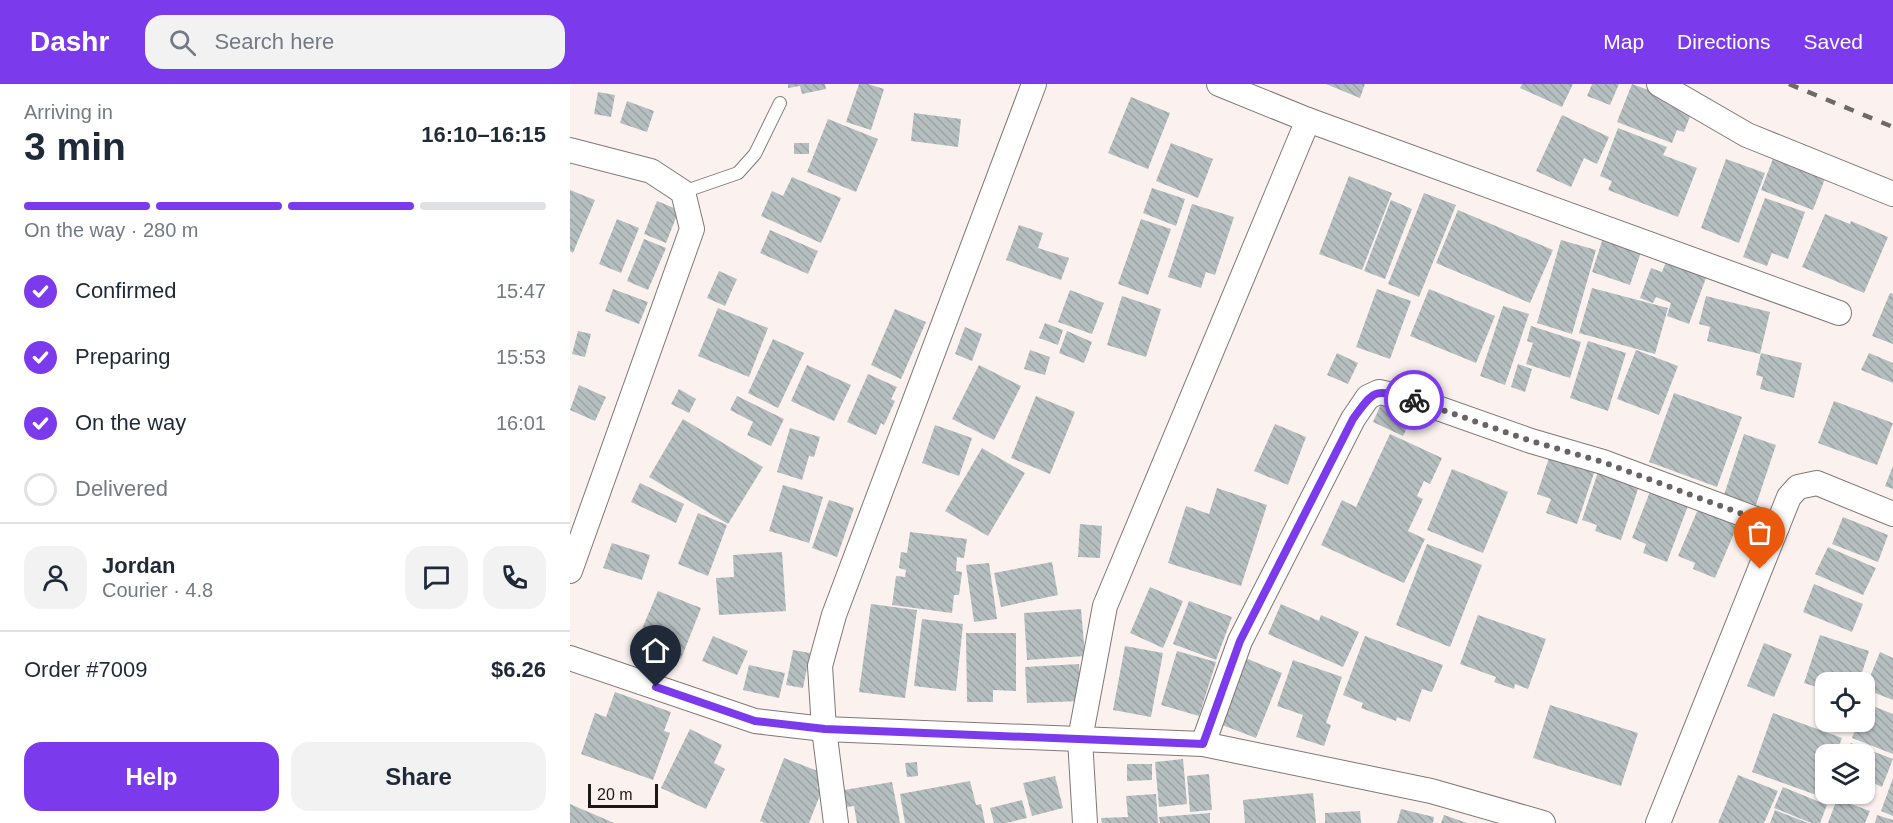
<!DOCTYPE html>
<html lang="en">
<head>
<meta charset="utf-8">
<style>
	body { margin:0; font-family:Arial,sans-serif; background:#f2f2f3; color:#1f2937; height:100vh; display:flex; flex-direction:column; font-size:22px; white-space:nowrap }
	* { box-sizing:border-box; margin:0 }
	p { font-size:20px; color:#747a83 }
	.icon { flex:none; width:33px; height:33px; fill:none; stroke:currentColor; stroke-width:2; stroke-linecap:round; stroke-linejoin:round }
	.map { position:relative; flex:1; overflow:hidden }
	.details { display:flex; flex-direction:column; background:#fff; width:570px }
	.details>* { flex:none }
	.controls { position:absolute; left:1245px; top:588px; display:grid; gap:12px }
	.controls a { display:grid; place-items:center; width:60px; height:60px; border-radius:12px; background:#fff; box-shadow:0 2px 4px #0004; font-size:30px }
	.scale { position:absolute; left:18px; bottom:15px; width:70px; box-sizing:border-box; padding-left:6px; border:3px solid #1b1817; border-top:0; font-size:16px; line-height:21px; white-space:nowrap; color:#1b1817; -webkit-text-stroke:4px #fbf2ef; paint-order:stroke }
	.pin { position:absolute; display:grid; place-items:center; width:51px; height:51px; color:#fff; margin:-62px -26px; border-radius:50% 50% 50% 0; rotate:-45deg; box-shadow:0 0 6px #0007 }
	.pin .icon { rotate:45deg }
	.courier { position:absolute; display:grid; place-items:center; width:60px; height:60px; margin:-30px; border:4px solid #7c3aed; border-radius:50%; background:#fff; color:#222; box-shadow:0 2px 8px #0007 }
	.overview em { font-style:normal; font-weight:700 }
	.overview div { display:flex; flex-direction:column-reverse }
	.overview { display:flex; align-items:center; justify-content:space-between; height:102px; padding:0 24px }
	h1 { font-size:39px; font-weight:700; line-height:45px }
	.bar { display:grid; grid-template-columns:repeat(4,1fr); gap:9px 6px; align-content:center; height:72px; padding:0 24px }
	.bar i { height:8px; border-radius:4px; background:#e0e1e3 }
	.bar .current { background:#7c3aed }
	.bar p { grid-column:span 4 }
	.line { display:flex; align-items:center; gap:15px; padding:0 24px; border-top:2px solid #e0e1e3 }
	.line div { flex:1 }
	.round { display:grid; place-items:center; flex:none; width:63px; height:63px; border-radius:18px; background:#f2f2f3 }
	ol { padding:0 24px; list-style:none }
	li { display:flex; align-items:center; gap:18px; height:66px }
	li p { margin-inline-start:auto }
	li .icon { padding:6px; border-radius:50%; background:#7c3aed; color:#fff; stroke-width:4 }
	li:last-child { color:#747a83 }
	li i { width:33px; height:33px; border:3px solid #e0e1e3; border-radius:50% }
	.primary-button { display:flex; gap:12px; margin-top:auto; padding:12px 24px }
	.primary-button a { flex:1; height:69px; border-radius:18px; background:#7c3aed; color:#fff; font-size:24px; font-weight:700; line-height:69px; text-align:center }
	.primary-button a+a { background:#f2f2f3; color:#1f2937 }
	header { display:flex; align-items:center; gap:36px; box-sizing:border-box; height:84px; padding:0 30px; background:#7c3aed; color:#fff }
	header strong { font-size:28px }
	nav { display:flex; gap:33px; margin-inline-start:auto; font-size:21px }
	.search { width:420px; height:54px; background:#f2f2f3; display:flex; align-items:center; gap:15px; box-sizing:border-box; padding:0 21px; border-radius:18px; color:#747a83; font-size:22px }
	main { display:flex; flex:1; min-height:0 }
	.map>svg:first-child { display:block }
</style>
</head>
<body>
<header>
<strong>Dashr</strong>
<div class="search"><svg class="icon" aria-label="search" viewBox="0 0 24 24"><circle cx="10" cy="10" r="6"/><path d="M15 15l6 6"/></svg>Search here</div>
<nav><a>Map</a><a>Directions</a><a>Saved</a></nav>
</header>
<main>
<section class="details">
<div class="overview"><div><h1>3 min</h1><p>Arriving in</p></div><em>16:10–16:15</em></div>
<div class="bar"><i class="current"></i><i class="current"></i><i class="current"></i><i></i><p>On the way · 280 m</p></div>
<ol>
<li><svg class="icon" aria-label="check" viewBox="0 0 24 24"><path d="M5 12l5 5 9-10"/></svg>Confirmed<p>15:47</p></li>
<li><svg class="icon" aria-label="check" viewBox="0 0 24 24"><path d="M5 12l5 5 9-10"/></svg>Preparing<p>15:53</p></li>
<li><svg class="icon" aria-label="check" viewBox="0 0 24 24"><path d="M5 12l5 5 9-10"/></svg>On the way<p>16:01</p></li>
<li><i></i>Delivered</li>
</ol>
<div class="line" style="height:108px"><a class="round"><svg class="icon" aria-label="person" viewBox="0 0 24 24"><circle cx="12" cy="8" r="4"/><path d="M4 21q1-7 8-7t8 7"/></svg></a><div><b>Jordan</b><p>Courier · 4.8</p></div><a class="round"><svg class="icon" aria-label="chat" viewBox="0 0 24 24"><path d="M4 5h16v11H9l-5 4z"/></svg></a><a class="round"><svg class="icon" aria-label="phone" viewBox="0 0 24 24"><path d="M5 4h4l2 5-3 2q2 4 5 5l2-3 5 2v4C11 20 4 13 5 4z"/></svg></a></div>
<div class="line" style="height:78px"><div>Order #7009</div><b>$6.26</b></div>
<div class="primary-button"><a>Help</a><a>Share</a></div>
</section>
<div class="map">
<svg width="1323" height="739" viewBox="0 0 1323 739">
	<defs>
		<pattern id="building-back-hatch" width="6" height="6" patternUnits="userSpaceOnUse" patternTransform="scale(1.5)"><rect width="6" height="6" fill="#b6bfc0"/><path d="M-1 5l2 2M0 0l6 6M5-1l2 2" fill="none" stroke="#9ca3a4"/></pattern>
	</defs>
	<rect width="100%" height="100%" fill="#fbf2ef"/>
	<!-- building -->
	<g fill="url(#building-back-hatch)">
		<polygon points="218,0 255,0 256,5 232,10 230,2 218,4"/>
		<polygon points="289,0 298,0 314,5 301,46 276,38"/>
		<polygon points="756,0 795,0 790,14"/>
		<polygon points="952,0 1003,0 992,23 950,4"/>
		<polygon points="1022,0 1049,0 1040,21 1017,12"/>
		<polygon points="1062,0 1116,20 1121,30 1114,48 1107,46 1102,59 1047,38"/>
		<polygon points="28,8 45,11 41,33 24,30"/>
		<polygon points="561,13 600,29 578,85 538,69"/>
		<polygon points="57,17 84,27 77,48 50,39"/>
		<polygon points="344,29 391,35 388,63 341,57"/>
		<polygon points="992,31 1039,53 1027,80 1014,74 1001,103 966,87"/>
		<polygon points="258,35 308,55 286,108 237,88"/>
		<polygon points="1048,44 1097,63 1093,71 1127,84 1108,133 1038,106 1042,97 1030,92"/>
		<rect x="224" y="59" width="15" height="11"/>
		<polygon points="601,59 643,75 628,114 586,97"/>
		<polygon points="1204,72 1256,92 1243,126 1191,106"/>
		<polygon points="1156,75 1195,89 1169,159 1131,144"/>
		<polygon points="779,92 822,109 792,186 749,170"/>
		<polygon points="222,93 271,114 251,159 191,132 202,107 213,112"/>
		<polygon points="582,104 615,115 606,142 573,129"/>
		<polygon points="0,106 25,116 3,169 0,167"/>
		<polygon points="854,109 886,121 849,213 818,200"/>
		<polygon points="1195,114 1235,128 1218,175 1202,169 1197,182 1173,173"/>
		<polygon points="821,116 842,125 815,195 794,187"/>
		<polygon points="87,117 109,126 96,159 74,150"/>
		<polygon points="622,120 664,133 645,191 636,188 631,204 598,193"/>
		<polygon points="888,126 983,166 960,219 866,179"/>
		<polygon points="1255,130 1280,140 1281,137 1318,153 1294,209 1232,183"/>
		<polygon points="47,135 69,144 51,189 29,180"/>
		<polygon points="571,135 601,145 578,211 548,200"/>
		<polygon points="449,141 473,149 468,164 499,174 491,196 436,176"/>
		<polygon points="200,146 248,167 238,190 190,169"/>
		<polygon points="1035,148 1073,162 1060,201 1022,188"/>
		<polygon points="74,155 96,164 78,206 57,197"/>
		<polygon points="991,156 1026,166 1002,250 967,239"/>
		<polygon points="1096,178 1136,194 1119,240 1097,232 1101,219 1086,213 1083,219 1070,214 1081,184 1092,188"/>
		<polygon points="149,187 167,195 155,222 137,214"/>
		<polygon points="1022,204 1098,224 1085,270 1009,249"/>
		<polygon points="43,205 78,218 69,240 35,227"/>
		<polygon points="807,205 841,217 820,275 786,263"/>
		<polygon points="859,205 925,232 906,279 840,252"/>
		<polygon points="500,206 534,219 522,250 488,238"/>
		<polygon points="1320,209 1323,210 1323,260 1302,252"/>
		<polygon points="552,212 591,225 576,273 537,261"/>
		<polygon points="1136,212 1200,228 1190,270 1137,257 1140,243 1129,240"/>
		<polygon points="933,222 959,230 935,301 910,292"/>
		<polygon points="148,224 198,244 179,293 128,272"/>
		<polygon points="325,225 356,238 331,295 301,281"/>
		<polygon points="475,239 493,246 488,261 469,254"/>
		<polygon points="961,242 1011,258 1000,294 956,280 963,259 957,257"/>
		<polygon points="395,243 412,250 402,277 385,270"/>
		<polygon points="8,247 21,250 15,273 2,270"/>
		<polygon points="497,247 522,258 514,279 489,269"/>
		<polygon points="203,255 234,269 208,324 178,309"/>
		<polygon points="1018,257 1056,269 1038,327 1000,314"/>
		<polygon points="460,266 480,273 475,291 454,285"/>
		<polygon points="1066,266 1108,282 1089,331 1047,315"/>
		<polygon points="767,269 788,279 778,300 757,291"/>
		<polygon points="1191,269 1232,279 1224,314 1190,305 1193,293 1186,291"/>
		<polygon points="1299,269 1323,279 1323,299 1291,286"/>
		<polygon points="948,280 962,285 955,308 941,303"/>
		<polygon points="237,281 281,301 264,337 221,317"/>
		<polygon points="409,281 451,302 424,356 382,335"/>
		<polygon points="298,290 327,303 321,315 325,317 314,341 311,339 306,351 277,338"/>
		<polygon points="9,301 36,313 25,337 0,326"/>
		<polygon points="109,305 126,315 119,329 101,320"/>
		<polygon points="1104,309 1172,333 1147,403 1079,378"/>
		<polygon points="167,312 214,335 201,362 177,351 183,338 160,326"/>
		<polygon points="466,312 505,328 480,390 441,374"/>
		<polygon points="1264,317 1323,339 1307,381 1248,359"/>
		<polygon points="812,318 843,331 833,352 803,338"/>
		<polygon points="113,335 193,383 158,440 79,393"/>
		<polygon points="705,340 736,353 718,401 684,387"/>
		<polygon points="365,341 402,354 389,392 352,379"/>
		<polygon points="220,344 250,353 244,373 239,372 232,396 207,388"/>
		<polygon points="820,350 872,374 860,400 854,397 847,412 853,415 838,447 855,455 834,499 751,461 772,416 786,423"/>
		<polygon points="1174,350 1206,361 1186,421 1154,411"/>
		<polygon points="412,364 455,389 418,452 375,427"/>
		<polygon points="981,368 1026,383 1007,440 976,429 981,415 967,410"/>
		<polygon points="1323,382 1323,405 1315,402"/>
		<polygon points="882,385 938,408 913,469 857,446"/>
		<polygon points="1029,385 1070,399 1051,456 1025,447 1027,441 1012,436"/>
		<polygon points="70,399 114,420 106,439 61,418"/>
		<polygon points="213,401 253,413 239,459 199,447"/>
		<polygon points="647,404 697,421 671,502 598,479 616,422 639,430"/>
		<polygon points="1081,405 1119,419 1097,478 1073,469 1076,460 1062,454"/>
		<polygon points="259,416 284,424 267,473 242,464"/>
		<polygon points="1129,423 1168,440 1145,494 1123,485 1125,479 1108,472"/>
		<polygon points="128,429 157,441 138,492 108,480"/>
		<polygon points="1273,433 1318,451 1308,478 1262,460"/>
		<polygon points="510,440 532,442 530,474 508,473"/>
		<polygon points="340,448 397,455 394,474 387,473 386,487 392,488 389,511 384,511 382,529 322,521 326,492 335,493 336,486 329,484 331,468 337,469"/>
		<polygon points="42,459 80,471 72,496 33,484"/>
		<polygon points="857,460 912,481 880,563 826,541"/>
		<polygon points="1258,463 1306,484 1293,511 1245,490"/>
		<polygon points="212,468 216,527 149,531 146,494 164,493 163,471"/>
		<polygon points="482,478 488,511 431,523 424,489"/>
		<polygon points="419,479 427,535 404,538 396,481"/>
		<polygon points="1244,500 1293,520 1282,548 1233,528"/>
		<polygon points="580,503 613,517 593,564 560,549"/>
		<polygon points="88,507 131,524 111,575 67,557"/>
		<polygon points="619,517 662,533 646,576 603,560"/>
		<polygon points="301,520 347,526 335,614 289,608"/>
		<polygon points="711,520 749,537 751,531 789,548 773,583 698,550"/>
		<polygon points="511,525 515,572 457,576 454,529"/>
		<polygon points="908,531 976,555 958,605 945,600 944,605 924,598 926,593 890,580"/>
		<polygon points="352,535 393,540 386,607 344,602"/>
		<polygon points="396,549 446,549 446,607 423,606 423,618 397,618"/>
		<polygon points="1250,551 1299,567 1289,598 1256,598 1256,606 1234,599"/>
		<polygon points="143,552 178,567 167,591 132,577"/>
		<polygon points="795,552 873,581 862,608 852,605 840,638 827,633 826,637 791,624 793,619 773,611"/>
		<polygon points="1194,559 1222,570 1204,613 1177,602"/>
		<polygon points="555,562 593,569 581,633 543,626"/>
		<polygon points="223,566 240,569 233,604 216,601"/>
		<polygon points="607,567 646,578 629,632 591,621"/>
		<polygon points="1310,568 1323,574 1323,616 1295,605"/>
		<polygon points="673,573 712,589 686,654 647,639"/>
		<polygon points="723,576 772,593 756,639 761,641 754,662 726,653 733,631 707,622"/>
		<polygon points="509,580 512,617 457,619 455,583"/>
		<polygon points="179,581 215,589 209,614 173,606"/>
		<polygon points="45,608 101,628 94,647 100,649 83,696 11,670 25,629 36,633"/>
		<polygon points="1295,619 1323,630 1323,670 1282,654 1288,638 1294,638"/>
		<polygon points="980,621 1068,649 1051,702 963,674"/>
		<polygon points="1203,629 1272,654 1266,670 1256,670 1256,701 1252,713 1182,688"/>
		<polygon points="120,645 152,661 144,679 155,685 136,725 91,704"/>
		<polygon points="1281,659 1323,675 1312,703 1301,698 1298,705 1294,703 1294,670 1277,670"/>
		<polygon points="214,674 253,689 247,704 252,706 239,739 195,739 190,737"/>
		<polygon points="613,675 617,720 589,723 585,678"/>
		<polygon points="347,678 348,692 337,693 335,679"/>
		<polygon points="557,680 582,680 582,696 557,697"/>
		<polygon points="639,690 642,726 620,728 617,692"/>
		<polygon points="1168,691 1208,707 1194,739 1148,739"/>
		<polygon points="485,692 493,724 462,732 453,699"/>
		<polygon points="1323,694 1323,732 1311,727"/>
		<polygon points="400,697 406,721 411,720 415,739 335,739 330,710"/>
		<polygon points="322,698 330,739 287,739 284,722 277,723 274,706"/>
		<polygon points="1213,703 1257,721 1250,739 1241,739 1204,724"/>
		<polygon points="743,709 746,739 675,739 673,716"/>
		<polygon points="586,710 588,739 532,739 531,734 558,733 556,712"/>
		<polygon points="1267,715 1300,727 1295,739 1258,739"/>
		<polygon points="452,716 457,734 436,739 424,739 420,724"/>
		<polygon points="0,720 44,739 0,739"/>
		<polygon points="831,725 864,733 863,739 827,739"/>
		<polygon points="1205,726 1238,739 1200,739"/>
		<polygon points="790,727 791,739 755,739 755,729"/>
		<polygon points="640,729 640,739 590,739 589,733"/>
		<polygon points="874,731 897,739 871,739"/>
		<polygon points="1307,731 1323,736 1323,739 1305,739"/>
	</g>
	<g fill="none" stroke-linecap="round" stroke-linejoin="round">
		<defs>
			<polyline id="lane" points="113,108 168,89 185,70 210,19"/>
			<g id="street">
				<polyline points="649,0 738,36 1269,229"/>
				<polyline points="1089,0 1177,51 1323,110"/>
				<polyline points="0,66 81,87 113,108 122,145 0,487"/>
				<polyline points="0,574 185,637 254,645 633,660 861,707 973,739"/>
				<polyline points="633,660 670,557 783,335 798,313 809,308 845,316 961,357 1033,378 1207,443"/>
				<polyline points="266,739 254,645 250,582 264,531 464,0"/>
				<polyline points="515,739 510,655 535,522 738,36"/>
				<polyline points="1088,739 1219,413 1228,403 1247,399 1323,430"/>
			</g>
		</defs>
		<!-- lane casing -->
		<use href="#lane" stroke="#807876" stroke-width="14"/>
		<!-- street casing -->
		<use href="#street" stroke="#807876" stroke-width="26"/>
		<!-- lane -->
		<use href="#lane" stroke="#fff" stroke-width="12"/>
		<!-- street -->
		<use href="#street" stroke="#fff" stroke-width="24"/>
		<!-- rail -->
		<polyline stroke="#6e6967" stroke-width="4.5" stroke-dasharray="10 10" stroke-linecap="butt" points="1219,0 1323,43"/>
	</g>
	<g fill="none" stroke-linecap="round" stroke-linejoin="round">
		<!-- done -->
		<polyline stroke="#696463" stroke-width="6" stroke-dasharray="0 10.8" points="844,316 961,357 1033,378 1207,443 1190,485"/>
		<!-- route -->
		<path stroke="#7c3aed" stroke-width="8" d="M 86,603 L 185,637 L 255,645 L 633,660 L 670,557 L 783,335 C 807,301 805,307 844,316"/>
	</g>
</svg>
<div class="controls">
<a><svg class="icon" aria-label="locate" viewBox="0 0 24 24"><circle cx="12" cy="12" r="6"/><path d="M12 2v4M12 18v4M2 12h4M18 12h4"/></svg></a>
<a><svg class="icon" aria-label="layers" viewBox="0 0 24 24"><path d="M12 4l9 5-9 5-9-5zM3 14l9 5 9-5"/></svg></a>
</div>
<div class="scale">20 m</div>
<div class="pin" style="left:1190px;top:485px;background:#ea580c"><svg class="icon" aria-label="bag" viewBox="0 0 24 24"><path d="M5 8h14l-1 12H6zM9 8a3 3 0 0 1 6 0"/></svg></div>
<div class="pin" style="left:86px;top:603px;background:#1f2937"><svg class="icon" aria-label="home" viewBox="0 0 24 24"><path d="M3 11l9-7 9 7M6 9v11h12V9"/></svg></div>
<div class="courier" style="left:844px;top:316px"><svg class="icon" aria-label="bike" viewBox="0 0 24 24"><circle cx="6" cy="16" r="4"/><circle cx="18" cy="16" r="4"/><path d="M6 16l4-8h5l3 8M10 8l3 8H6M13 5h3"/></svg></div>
</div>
</main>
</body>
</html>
